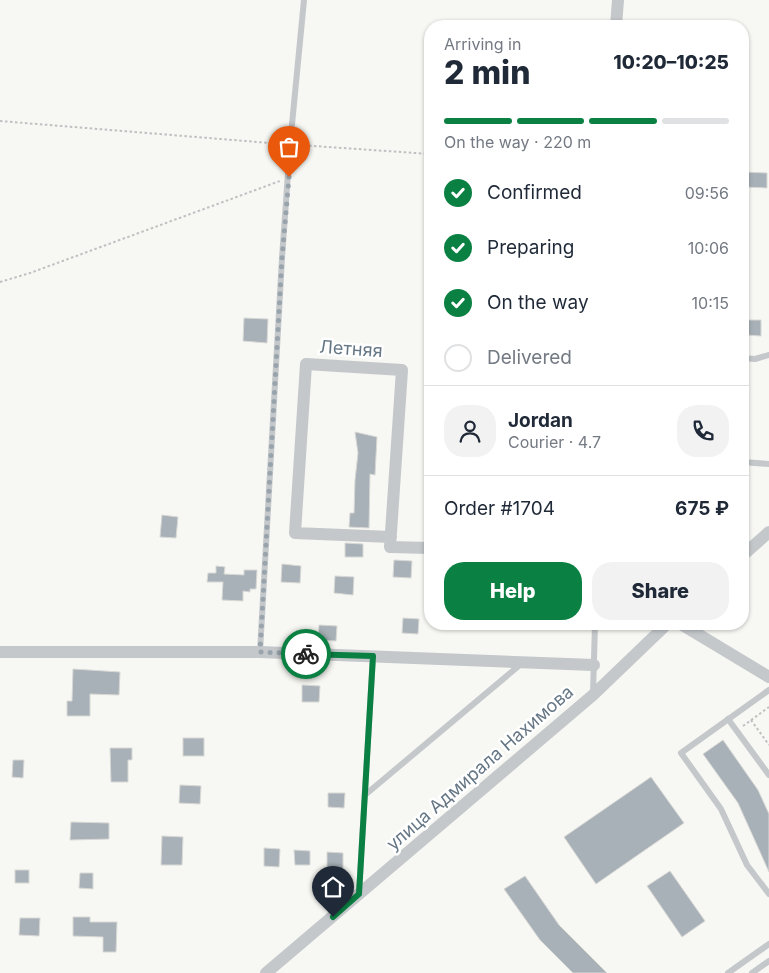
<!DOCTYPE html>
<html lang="en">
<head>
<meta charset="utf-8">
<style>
	body { margin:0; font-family:Inter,sans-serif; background:#f2f2f3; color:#1f2937; height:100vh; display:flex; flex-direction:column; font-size:19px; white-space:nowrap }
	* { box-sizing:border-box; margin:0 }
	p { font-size:16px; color:#747a83 }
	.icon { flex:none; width:28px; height:28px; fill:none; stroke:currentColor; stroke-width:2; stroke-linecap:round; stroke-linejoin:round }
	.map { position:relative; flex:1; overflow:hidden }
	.panel { position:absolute; left:424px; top:20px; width:325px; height:610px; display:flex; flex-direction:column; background:#fff; border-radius:20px; box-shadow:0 1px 4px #0004 }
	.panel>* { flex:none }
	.pin { position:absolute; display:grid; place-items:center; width:42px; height:42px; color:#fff; margin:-51px -21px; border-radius:50% 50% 50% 0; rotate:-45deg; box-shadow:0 0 5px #0007 }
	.pin .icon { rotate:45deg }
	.courier { position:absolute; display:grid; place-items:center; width:50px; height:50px; margin:-25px; border:4px solid #0b8043; border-radius:50%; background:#fff; color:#222; box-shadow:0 1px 6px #0007 }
	.overview em { font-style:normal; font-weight:800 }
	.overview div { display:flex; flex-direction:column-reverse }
	.overview { display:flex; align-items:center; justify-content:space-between; height:85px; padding:0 20px }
	h1 { font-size:32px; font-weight:800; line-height:38px }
	.bar { display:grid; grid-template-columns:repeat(4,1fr); gap:8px 5px; align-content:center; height:60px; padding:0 20px }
	.bar i { height:6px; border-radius:4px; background:#e0e1e3 }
	.bar .selected { background:#0b8043 }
	.bar p { grid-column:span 4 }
	.line { display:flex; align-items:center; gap:12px; padding:0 20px; border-top:1px solid #e0e1e3 }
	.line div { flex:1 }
	.round { display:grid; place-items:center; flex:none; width:52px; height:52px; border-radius:20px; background:#f2f2f3 }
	ol { padding:0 20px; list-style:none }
	li { display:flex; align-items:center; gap:15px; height:55px }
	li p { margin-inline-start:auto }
	li .icon { padding:5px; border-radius:50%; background:#0b8043; color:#fff; stroke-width:4 }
	li:last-child { color:#747a83 }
	li i { width:28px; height:28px; border:2px solid #e0e1e3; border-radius:50% }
	.action { display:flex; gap:10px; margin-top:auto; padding:10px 20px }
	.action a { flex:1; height:58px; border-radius:20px; background:#0b8043; color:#fff; font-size:20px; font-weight:800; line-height:58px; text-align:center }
	.action a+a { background:#f2f2f3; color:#1f2937 }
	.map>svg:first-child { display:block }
</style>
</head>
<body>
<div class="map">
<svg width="769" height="973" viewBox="0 0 769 973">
	<rect width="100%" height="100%" fill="#f7f7f3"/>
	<!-- building -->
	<g fill="#a8b1b7" stroke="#d8d8d6">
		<polygon points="744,172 767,173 767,188 744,187"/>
		<polygon points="244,318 268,319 267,343 243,341"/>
		<polygon points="747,320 761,320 761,336 747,335"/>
		<polygon points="355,432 377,437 375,475 370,474 369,528 349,527 350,513 354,513 355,480 358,453"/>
		<polygon points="162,515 178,517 176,538 160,537"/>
		<polygon points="345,543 363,544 363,557 345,557"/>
		<polygon points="394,560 412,561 411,578 393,577"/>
		<polygon points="282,564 301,566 300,583 281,582"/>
		<polygon points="216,566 225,567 224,574 244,575 244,570 257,570 256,589 250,589 250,592 243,591 243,601 222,600 223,582 207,582 208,573 216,573"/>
		<polygon points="335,576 354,577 353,595 334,593"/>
		<polygon points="403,618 419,619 418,634 402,633"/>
		<polygon points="319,625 337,626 336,641 318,640"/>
		<polygon points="73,669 120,672 119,695 90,694 90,716 67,716 67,701 72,701"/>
		<polygon points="302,685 320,686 319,702 302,702"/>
		<rect x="183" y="738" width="21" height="18"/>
		<polygon points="723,740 758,790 769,814 769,872 738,803 703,754"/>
		<polygon points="110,748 132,748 132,760 128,760 128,782 111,782"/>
		<polygon points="13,760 24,760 23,778 12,777"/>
		<polygon points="651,777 684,823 596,884 564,837"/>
		<polygon points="180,785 201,786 200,804 179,803"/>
		<polygon points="328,793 345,793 344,808 328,807"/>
		<polygon points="71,822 109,823 109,839 70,840"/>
		<polygon points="162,836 183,837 182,865 161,865"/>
		<polygon points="264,848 280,849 279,867 264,866"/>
		<polygon points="294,850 310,851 310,865 295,865"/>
		<polygon points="327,852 343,853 343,869 327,869"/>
		<rect x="15" y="870" width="14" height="13"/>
		<polygon points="670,871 705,921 682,937 647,886"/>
		<polygon points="80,873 93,873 93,889 79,888"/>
		<polygon points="525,876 559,925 607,973 573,973 540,940 504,889"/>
		<polygon points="73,917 90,917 90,922 117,922 116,952 103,952 103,937 73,936"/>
		<polygon points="20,918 40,918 39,936 19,935"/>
	</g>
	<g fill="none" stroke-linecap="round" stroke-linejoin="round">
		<!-- path -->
		<g stroke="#bec0c2" stroke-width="2" stroke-dasharray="2.5 2.5" stroke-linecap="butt">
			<polyline points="0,121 282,144"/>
			<polyline points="299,145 430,154"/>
			<polyline points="0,282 30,273 280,181"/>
			<polyline points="751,720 769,745"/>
			<polyline points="743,726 769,707"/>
		</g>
		<!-- lane -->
		<g stroke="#c4c8cb" stroke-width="6">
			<polyline points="742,358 755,359 769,355"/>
			<polyline points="742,462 769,464"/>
			<polyline points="260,652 282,258 290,145 304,0"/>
			<polyline points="769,690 681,753 721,809 747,865 769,894"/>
			<polyline points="593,693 595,624"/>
			<polyline points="728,719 769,775"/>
			<polyline points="365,795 521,664"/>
			<polyline points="359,892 373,656"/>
			<polyline points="728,973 769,944"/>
			<polyline points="752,973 769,961"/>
		</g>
		<!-- street -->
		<g stroke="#c4c8cb" stroke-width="12">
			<polyline points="616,26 618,0"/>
			<polyline points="391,537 295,533 306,364 402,370 390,547 430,548"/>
			<polyline points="742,556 769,532"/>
			<polyline points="681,624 769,677"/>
			<polyline points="0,652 260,652 594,665"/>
			<polyline points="266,973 593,695 667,624"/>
		</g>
	</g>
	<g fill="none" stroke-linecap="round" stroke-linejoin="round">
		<!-- done -->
		<polyline stroke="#98a3ac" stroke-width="5" stroke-dasharray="0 9" points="289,177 282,258 260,652 306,654"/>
		<!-- route -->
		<polyline stroke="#0b8043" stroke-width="6" points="306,654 373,656 359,894 333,917"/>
	</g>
	<g text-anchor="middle" stroke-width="5" stroke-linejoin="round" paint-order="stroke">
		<!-- street labels -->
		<g font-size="18" fill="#657685" stroke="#fff">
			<text transform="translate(351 349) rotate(4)" y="6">Летняя</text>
			<text transform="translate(480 768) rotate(-41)" y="6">улица Адмирала Нахимова</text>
		</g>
	</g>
</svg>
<div class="pin" style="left:289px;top:177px;background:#ea580c"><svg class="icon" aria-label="bag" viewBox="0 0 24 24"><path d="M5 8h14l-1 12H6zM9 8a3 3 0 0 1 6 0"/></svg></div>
<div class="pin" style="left:333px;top:917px;background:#1f2937"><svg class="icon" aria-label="home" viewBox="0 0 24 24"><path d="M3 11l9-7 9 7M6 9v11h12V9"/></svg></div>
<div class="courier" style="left:306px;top:654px"><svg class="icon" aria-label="bike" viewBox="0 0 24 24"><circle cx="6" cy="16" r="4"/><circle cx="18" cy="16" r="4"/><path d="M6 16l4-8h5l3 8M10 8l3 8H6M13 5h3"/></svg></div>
<section class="panel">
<div class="overview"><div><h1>2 min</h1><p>Arriving in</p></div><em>10:20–10:25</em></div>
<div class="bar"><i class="selected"></i><i class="selected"></i><i class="selected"></i><i></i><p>On the way · 220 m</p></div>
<ol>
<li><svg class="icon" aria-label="check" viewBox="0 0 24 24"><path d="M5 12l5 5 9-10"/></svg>Confirmed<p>09:56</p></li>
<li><svg class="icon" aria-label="check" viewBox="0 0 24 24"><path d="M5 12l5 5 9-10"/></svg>Preparing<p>10:06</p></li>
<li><svg class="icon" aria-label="check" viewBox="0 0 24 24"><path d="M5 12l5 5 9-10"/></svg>On the way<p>10:15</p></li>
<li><i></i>Delivered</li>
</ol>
<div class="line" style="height:90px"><a class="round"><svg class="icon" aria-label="person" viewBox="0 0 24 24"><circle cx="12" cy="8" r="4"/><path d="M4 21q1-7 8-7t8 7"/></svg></a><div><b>Jordan</b><p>Courier · 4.7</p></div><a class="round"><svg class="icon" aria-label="phone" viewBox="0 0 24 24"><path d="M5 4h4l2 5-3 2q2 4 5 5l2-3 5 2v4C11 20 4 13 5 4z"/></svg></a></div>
<div class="line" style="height:65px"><div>Order #1704</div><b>675 ₽</b></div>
<div class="action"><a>Help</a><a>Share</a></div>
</section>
</div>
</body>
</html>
